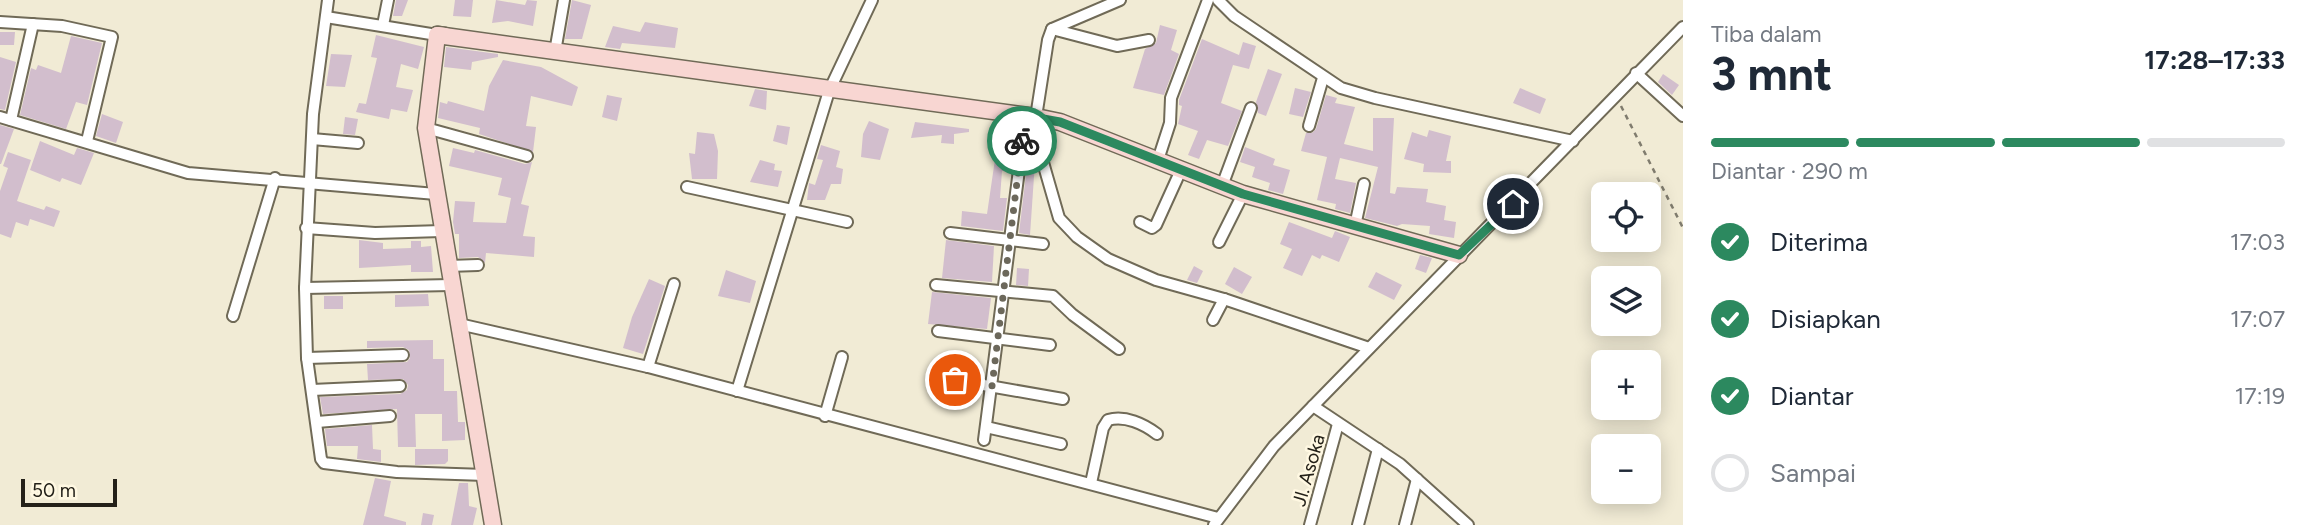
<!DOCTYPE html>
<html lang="id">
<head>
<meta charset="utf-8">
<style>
	body { margin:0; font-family:Figtree,sans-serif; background:#f6f6f7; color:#1f2937; height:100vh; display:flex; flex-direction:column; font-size:26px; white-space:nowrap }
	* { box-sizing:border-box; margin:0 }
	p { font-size:23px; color:#747a83 }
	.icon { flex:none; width:38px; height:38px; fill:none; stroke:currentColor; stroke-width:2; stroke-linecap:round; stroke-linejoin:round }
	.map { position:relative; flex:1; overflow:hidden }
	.sheet { display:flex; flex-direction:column; background:#fff; width:630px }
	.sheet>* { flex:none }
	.fabs { position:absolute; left:1591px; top:182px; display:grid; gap:14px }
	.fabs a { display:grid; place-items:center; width:70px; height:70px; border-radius:10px; background:#fff; box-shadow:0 4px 18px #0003; font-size:35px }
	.scale { position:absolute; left:21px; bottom:18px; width:96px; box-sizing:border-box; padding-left:7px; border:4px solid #242119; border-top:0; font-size:19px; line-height:24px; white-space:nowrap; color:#242119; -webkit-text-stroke:5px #fff8e2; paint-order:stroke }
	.pin { position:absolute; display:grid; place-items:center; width:60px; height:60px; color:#fff; margin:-30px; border:4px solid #fff; border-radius:50%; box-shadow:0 2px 7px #0007 }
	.courier { position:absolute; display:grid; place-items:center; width:70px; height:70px; margin:-35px; border:5px solid #2c895f; border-radius:50%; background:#fff; color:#222; box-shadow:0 2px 9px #0007 }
	.overview em { font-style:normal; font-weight:700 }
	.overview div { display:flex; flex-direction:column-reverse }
	.overview { display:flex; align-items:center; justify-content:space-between; height:119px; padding:0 28px }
	h1 { font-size:46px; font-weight:700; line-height:52px }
	.bar { display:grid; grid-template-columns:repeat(4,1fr); gap:10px 7px; align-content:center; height:84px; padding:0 28px }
	.bar i { height:9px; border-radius:5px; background:#e0e1e3 }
	.bar .current { background:#2c895f }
	.bar p { grid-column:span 4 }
	ol { padding:0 28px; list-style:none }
	li { display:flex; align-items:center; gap:21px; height:77px }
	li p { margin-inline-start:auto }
	li .icon { padding:7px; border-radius:50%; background:#2c895f; color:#fff; stroke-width:4 }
	li:last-child { color:#747a83 }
	li i { width:38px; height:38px; border:4px solid #e0e1e3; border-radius:50% }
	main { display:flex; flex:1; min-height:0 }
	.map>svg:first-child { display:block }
</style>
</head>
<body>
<main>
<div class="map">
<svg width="1683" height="525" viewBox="0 0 1683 525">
	<rect width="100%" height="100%" fill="#f1ebd5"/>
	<!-- building -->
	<g fill="#d2becd">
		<polygon points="396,0 408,0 402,16 393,16"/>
		<polygon points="455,0 473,0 471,17 453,16"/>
		<polygon points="496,0 525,5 527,0 537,1 533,26 508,21 492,23"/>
		<polygon points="572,0 591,5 582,39 565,39"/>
		<polygon points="645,22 678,28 675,48 622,43 620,49 605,47 613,26 640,32"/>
		<polygon points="1160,25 1177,30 1171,50 1179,54 1164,95 1133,88 1145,49 1156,43"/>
		<polygon points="0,32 15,32 14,45 0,45"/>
		<polygon points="376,35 424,47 418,69 401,64 396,87 413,90 407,112 391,109 389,119 356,112 359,103 366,104 377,58 371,57"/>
		<polygon points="71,36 102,43 87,105 76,102 66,129 20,115 31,68 36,70 38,65 61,73"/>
		<polygon points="1202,39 1239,55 1243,42 1256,46 1249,69 1233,65 1221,103 1242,111 1228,146 1207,140 1199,159 1188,155 1198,131 1178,124 1182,106 1179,105 1179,100"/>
		<polygon points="446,47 498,54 498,57 472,62 471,70 444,67"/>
		<polygon points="331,54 352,55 345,87 326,86"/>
		<polygon points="0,57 16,62 5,110 0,109"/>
		<polygon points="503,60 541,67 578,87 572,106 531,96 526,126 536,127 533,152 479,134 480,128 438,118 440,102 447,104 448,101 484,111 489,86"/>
		<polygon points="1268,69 1282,74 1266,116 1258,113 1256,102"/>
		<polygon points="1663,74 1679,85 1672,95 1658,82"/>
		<polygon points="1295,88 1311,92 1303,117 1289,114"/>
		<polygon points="1520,88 1546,99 1540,114 1513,103"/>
		<polygon points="755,89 767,91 766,110 749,106"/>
		<polygon points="607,95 622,98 617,121 602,117"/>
		<polygon points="1326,95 1337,98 1335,103 1355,107 1344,144 1373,151 1373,118 1394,118 1390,193 1395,194 1397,187 1428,189 1426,202 1446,206 1444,220 1456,222 1454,238 1429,234 1430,226 1402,224 1397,226 1365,218 1378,167 1340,158 1335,179 1356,183 1350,213 1335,209 1336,204 1317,200 1327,157 1301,151 1306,133 1312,133 1316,129"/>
		<polygon points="102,114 123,122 116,143 96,136"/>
		<polygon points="345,117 358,119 355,135 343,134"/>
		<polygon points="869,121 889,129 880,160 861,157 863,134"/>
		<polygon points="915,122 969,129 969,132 954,134 954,144 941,143 942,135 911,138"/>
		<polygon points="0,125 14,129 1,164 0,164"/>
		<polygon points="777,125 790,127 787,145 773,141"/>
		<polygon points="1429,130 1451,136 1446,161 1451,161 1451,173 1423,172 1424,164 1404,159 1412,132 1427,137"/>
		<polygon points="697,132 714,134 718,151 717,179 692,179 689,153 695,154"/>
		<polygon points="999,132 1011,133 1009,157 1013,157 1011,172 1002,171 1000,198 1007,198 1003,231 961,226 962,211 987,214"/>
		<polygon points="40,141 74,155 77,148 94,153 81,185 62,178 60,182 30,170"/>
		<polygon points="821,145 840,151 836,167 843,169 841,184 831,184 825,200 807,200 809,183 815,185 823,160 817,159"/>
		<polygon points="1245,147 1275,159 1273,165 1290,170 1283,194 1268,190 1270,183 1252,177 1255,167 1240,162"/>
		<polygon points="453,148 474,153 475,150 525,164 532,162 521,204 529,206 523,236 535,237 534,257 486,253 485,263 478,257 459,258 459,234 455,234 453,222 455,201 475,202 473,222 506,223 511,198 498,195 502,178 449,166"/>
		<polygon points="8,152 31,160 17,201 44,210 46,206 60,211 54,227 30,219 28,226 16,222 11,238 0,234 0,191 8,168 3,166"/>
		<polygon points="1028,158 1035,162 1030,235 1019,233"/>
		<polygon points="760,160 775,164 774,170 782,171 778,187 750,182"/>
		<polygon points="1289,222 1332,238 1335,231 1350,237 1339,262 1322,255 1320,259 1312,255 1302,276 1283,268 1292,249 1280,244"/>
		<polygon points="359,240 383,243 383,249 411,248 411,241 421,241 421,247 431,246 433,272 411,272 411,265 359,268"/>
		<polygon points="946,240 994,246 992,282 942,278"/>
		<polygon points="1420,255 1432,258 1426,273 1415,269"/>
		<polygon points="1194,266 1203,271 1197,283 1187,280"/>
		<polygon points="1234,267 1252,277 1242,294 1225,284"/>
		<polygon points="1017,268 1029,269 1028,286 1016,285"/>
		<polygon points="726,270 756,281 750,303 718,296"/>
		<polygon points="1376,272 1402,285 1394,300 1368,287"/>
		<polygon points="649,279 665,286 643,354 623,348 632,317"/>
		<polygon points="932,292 991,298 987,329 928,324"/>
		<polygon points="428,294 429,306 395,307 395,295"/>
		<rect x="324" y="296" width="19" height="13"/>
		<polygon points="433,340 433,359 444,359 444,391 457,391 458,422 465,422 465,440 442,441 442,414 415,414 416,447 398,447 397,409 323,414 320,397 400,394 407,390 408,385 403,379 368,380 367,364 407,362 410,358 409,350 403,347 367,348 367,341"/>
		<polygon points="372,425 373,449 381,450 381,462 357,459 358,446 327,446 325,429"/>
		<polygon points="415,449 448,449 448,461 445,464 415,465"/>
		<polygon points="375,478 391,481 384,516 406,522 406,525 363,525"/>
		<polygon points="459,483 468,483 469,506 477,508 473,525 451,525"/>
		<polygon points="423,513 434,515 432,525 421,525"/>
	</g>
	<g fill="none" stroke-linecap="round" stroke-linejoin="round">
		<defs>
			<g id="street">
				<polyline points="328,0 313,114 305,288 451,285"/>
				<polyline points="1218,0 1234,16 1341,88 1375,98 1573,141"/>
				<polyline points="326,17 437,35"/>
				<polyline points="0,22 62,26 112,37 87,141"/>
				<polyline points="383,25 388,0"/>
				<polyline points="1052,29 1117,46 1149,40"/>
				<polyline points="555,52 564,0"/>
				<polyline points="1636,73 1683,116"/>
				<polyline points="0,117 188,173 436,194"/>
				<polyline points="1036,117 1048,40 1052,29 1120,0"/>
				<polyline points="1040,118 1040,152 1059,218 1077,237 1108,259 1156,280 1224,299 1369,348"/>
				<polyline points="11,120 33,24"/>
				<polyline points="1309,126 1323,78"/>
				<polyline points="426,128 527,156"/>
				<polyline points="312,139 358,143"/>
				<polyline points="1158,160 1170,123 1171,98 1208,0"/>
				<polyline points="1222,186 1251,108"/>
				<polyline points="687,187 847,222"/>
				<polyline points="1140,222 1152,228 1156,225 1181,170"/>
				<polyline points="1355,226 1364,184"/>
				<polyline points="306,228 375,233 442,231"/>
				<polyline points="950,233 1043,244"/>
				<polyline points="1219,242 1243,194"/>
				<polyline points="448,266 478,265"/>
				<polyline points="936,285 1053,296 1073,315 1119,349"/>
				<polyline points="305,288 307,358 321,459 324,463 397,472 485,475"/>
				<polyline points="233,316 275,178"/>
				<polyline points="1213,320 1224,299"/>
				<polyline points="459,324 648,367 1218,518"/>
				<polyline points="938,331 1050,345"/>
				<polyline points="307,358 403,355"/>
				<polyline points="648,367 674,284"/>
				<polyline points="955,380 1063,399"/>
				<polyline points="312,390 400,386"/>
				<polyline points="737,391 829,91 872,0"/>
				<polyline points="1313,406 1400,464 1468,525"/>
				<polyline points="825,416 842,357"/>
				<polyline points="317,422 390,416"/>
				<polyline points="986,427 1061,444"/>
				<polyline points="984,440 1026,116"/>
				<path d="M 1091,483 L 1103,428 L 1108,420 C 1125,415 1144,424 1157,434"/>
				<polyline points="1214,525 1274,446 1683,27"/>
				<polyline points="1310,525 1338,424"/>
				<polyline points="1358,525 1378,449"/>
				<polyline points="1405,525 1417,479"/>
			</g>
			<g id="secondary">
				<polyline points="437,35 1036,117 1060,122 1243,194 1459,255"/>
				<polyline points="445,36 437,35 426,128 493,525"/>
			</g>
		</defs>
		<!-- street casing -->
		<use href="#street" stroke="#706a57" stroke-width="14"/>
		<!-- secondary casing -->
		<use href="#secondary" stroke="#706a57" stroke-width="19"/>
		<!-- path -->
		<polyline stroke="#807c6e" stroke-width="2.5" stroke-dasharray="5 5" stroke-linecap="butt" points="1621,106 1683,228"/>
		<!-- street -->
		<use href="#street" stroke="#fff" stroke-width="10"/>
		<!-- secondary -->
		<use href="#secondary" stroke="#f8d6d2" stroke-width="16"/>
	</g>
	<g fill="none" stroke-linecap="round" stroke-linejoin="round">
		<!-- done -->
		<polyline stroke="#6c685b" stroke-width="7" stroke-dasharray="0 12.6" points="955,380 992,386 1022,141"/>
		<!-- route -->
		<polyline stroke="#2c895f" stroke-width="9" points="1022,141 1026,116 1060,122 1243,194 1459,255 1513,204"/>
	</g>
	<g text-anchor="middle" stroke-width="5" stroke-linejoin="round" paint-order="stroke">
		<!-- street labels -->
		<g font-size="19" fill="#242119" stroke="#fff8e2">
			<text transform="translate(1308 470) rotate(-74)" y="7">Jl. Asoka</text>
		</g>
	</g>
</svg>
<div class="fabs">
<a><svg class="icon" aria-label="locate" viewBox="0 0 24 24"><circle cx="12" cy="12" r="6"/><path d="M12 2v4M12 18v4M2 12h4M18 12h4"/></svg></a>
<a><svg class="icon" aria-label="layers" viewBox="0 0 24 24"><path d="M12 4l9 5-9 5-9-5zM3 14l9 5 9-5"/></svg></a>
<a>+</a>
<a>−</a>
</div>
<div class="scale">50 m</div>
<div class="pin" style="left:955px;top:380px;background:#ea580c"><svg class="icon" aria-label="bag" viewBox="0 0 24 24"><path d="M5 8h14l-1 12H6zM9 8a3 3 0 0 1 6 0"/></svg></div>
<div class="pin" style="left:1513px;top:204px;background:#1f2937"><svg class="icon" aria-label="home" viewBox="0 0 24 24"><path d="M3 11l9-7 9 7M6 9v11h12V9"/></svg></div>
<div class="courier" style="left:1022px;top:141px"><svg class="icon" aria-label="bike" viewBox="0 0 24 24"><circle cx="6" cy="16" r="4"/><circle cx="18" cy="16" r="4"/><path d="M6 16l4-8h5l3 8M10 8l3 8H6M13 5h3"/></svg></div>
</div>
<section class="sheet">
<div class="overview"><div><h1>3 mnt</h1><p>Tiba dalam</p></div><em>17:28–17:33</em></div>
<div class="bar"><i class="current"></i><i class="current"></i><i class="current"></i><i></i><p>Diantar · 290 m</p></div>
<ol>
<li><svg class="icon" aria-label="check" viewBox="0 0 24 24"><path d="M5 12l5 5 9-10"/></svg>Diterima<p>17:03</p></li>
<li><svg class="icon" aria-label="check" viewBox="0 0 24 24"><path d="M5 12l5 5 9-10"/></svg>Disiapkan<p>17:07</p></li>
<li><svg class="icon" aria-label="check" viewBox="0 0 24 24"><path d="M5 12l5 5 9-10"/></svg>Diantar<p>17:19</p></li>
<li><i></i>Sampai</li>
</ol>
</section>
</main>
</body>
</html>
